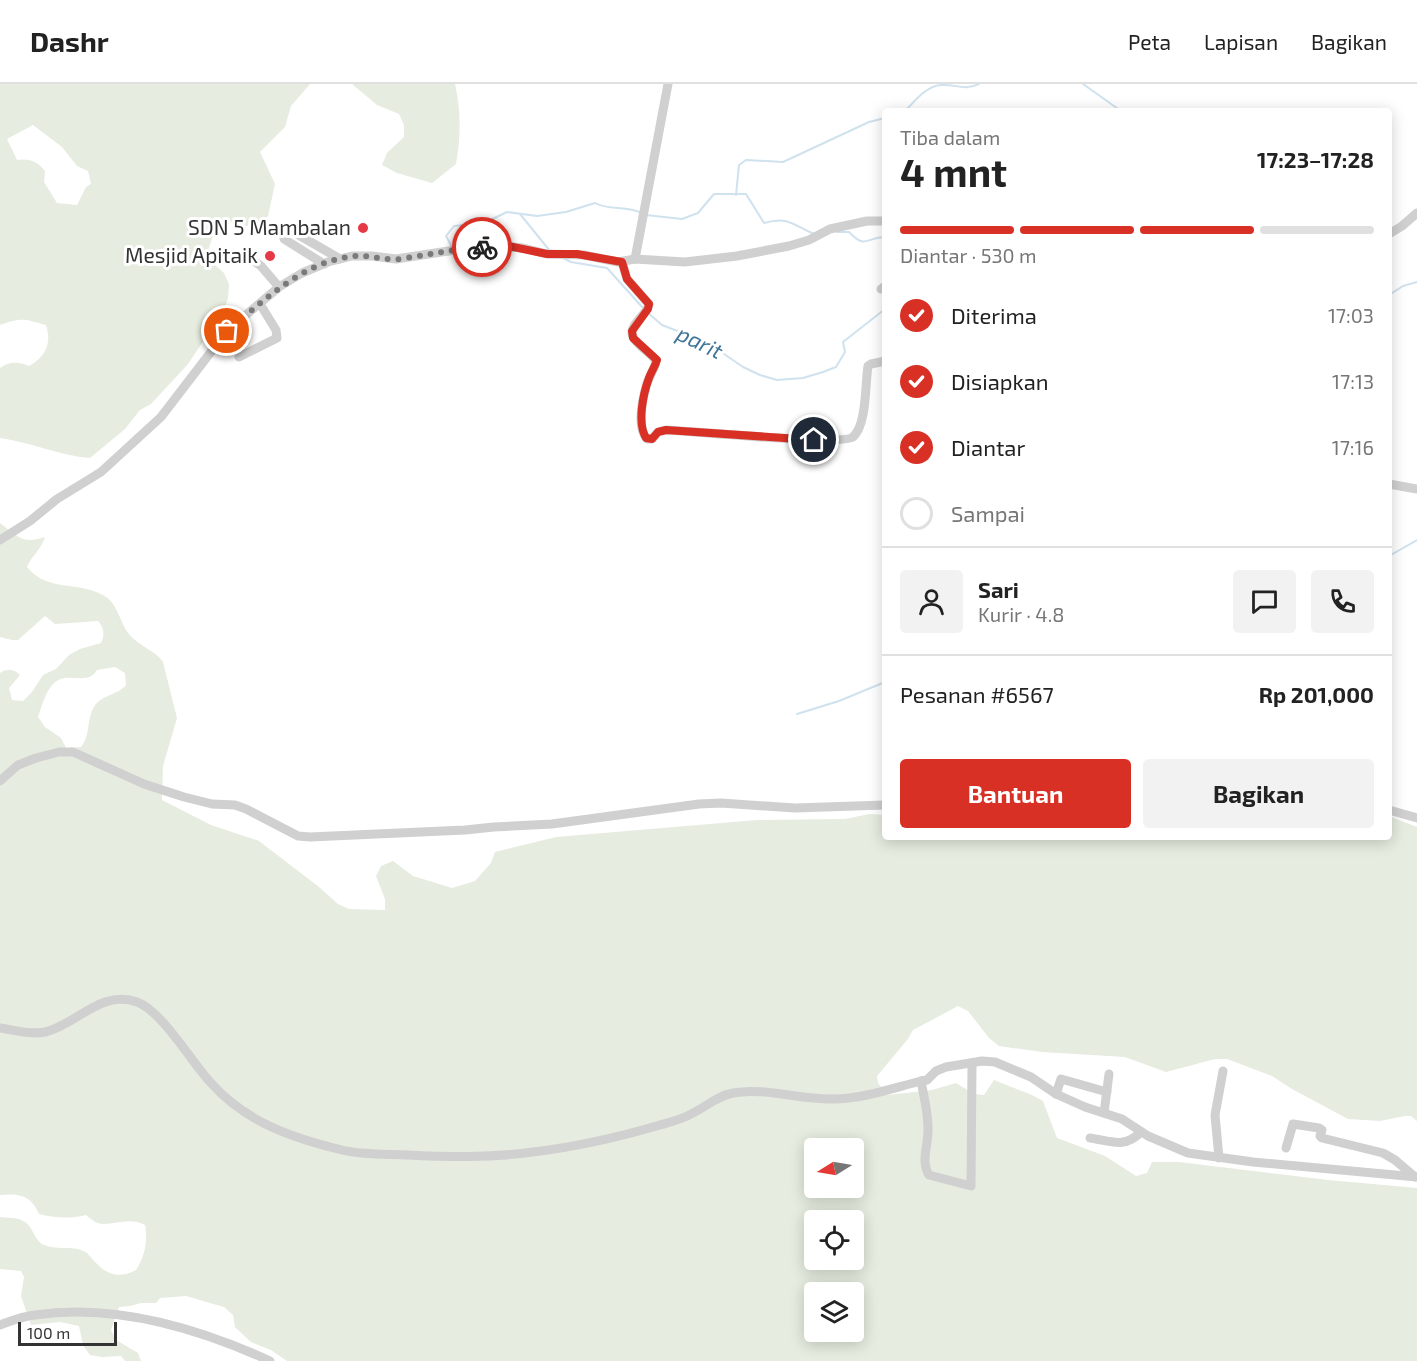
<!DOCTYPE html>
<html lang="id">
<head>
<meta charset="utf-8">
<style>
	body { margin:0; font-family:"Exo 2",sans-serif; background:#f2f2f2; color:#222; height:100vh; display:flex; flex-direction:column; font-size:22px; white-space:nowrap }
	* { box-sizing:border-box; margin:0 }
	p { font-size:20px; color:#767676 }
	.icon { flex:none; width:33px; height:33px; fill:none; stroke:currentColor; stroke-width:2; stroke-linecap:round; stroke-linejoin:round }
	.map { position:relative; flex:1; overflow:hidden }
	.side { position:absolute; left:882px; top:24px; width:510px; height:732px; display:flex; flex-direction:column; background:#fff; border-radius:6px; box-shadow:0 3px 15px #0003 }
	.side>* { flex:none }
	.needle { width:39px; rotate:259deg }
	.fabs { position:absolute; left:804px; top:1054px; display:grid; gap:12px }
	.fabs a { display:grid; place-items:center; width:60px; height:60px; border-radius:6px; background:#fff; box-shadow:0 3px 15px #0003; font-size:30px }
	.scale { position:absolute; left:18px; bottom:15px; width:99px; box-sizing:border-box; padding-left:6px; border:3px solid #333; border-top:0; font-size:16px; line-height:21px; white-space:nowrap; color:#333; -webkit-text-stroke:4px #fff; paint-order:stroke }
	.pin { position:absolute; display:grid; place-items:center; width:51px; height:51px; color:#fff; margin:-26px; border:3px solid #fff; border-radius:50%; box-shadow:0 2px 6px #0007 }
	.courier { position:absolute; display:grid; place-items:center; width:60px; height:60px; margin:-30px; border:4px solid #d93025; border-radius:50%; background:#fff; color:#222; box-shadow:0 2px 8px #0007 }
	.headline em { font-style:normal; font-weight:700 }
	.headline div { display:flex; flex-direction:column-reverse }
	.headline { display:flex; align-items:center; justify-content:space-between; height:102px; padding:0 18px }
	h1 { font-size:39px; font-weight:700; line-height:45px }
	.bar { display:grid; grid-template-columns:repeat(4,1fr); gap:9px 6px; align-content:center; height:72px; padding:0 18px }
	.bar i { height:8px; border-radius:4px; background:#e0e0e0 }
	.bar .on { background:#d93025 }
	.bar p { grid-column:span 4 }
	.line { display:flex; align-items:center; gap:15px; padding:0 18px; border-top:2px solid #e0e0e0 }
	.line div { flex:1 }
	.round { display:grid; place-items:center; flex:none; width:63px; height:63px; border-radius:6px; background:#f2f2f2 }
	ol { padding:0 18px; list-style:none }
	li { display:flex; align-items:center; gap:18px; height:66px }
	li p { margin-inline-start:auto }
	li .icon { padding:6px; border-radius:50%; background:#d93025; color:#fff; stroke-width:4 }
	li:last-child { color:#767676 }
	li i { width:33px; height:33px; border:3px solid #e0e0e0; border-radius:50% }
	.primary-button { display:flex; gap:12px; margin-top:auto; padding:12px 18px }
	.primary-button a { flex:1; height:69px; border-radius:6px; background:#d93025; color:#fff; font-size:24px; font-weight:700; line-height:69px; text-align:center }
	.primary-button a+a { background:#f2f2f2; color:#222 }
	header { display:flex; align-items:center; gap:36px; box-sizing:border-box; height:84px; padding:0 30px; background:#fff; border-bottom:2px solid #e0e0e0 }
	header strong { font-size:28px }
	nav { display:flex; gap:33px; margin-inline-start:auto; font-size:21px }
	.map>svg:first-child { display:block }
</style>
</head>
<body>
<header>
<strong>Dashr</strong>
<nav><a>Peta</a><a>Lapisan</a><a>Bagikan</a></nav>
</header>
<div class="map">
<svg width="1417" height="1277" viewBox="0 0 1417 1277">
	<rect width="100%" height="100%" fill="#fff"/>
	<!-- green -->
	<g fill="#e6ecdf" fill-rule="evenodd">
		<path d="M 0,0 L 310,0 L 291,22 L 285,43 L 260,68 L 275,100 L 268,132 L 259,145 L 226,136 L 216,142 L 206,173 L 224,189 L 229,200 L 228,214 L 224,226 L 188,280 L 151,320 L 140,326 L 125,345 L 90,374 C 60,372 30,358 0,354 L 0,284 C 10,277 18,278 29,282 C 46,273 52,259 46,241 C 25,235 21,233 0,241 ZM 33,41 L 62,63 L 77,82 L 88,87 L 91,100 L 86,103 L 77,121 L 57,119 L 44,98 L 45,87 C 37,77 29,74 17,76 L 7,55 Z"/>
		<path d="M 352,0 L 455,0 C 461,26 461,53 456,80 L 432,99 L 397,89 L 382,81 L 387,69 L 404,53 L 404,41 L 399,30 L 377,21 Z"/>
		<path d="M 0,439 C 17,452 23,461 45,453 C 41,466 32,471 27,483 C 47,508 77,497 103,511 C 117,518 119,536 128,549 C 138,562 155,566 163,578 L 177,634 L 163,682 L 162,716 L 211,741 L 259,757 L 319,803 L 338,820 L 349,825 L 385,826 L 385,815 L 376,792 L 381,782 L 393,777 L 413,792 L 452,804 L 475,797 L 491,779 L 495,768 L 556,753 L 757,736 L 845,735 L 869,730 L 885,731 L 885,753 L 1389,753 L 1389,732 L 1417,743 L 1417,1037 L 1411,1032 L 1405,1032 L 1380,1037 L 1348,1035 L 1292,1005 L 1272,992 L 1227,975 L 1215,975 L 1166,988 L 1125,973 L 1042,968 L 999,962 L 989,954 L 968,927 L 958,922 L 913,946 L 908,955 L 877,992 L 878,999 L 887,1011 L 932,1006 L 956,999 L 974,1010 L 984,1011 L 994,996 L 1032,1011 L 1043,1017 L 1057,1054 L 1105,1072 L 1136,1092 L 1147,1089 L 1152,1078 L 1179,1078 L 1328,1096 L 1417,1104 L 1417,1277 L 287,1277 L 271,1266 L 251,1258 L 235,1243 L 233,1231 L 224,1223 L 186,1212 L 160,1214 L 156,1219 L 141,1219 L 130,1222 L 119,1223 L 111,1246 L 116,1256 L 138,1269 L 141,1277 L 125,1277 L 121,1272 L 102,1273 L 90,1271 L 83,1261 L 79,1242 L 60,1238 L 31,1241 L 21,1212 L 24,1193 L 21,1187 L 0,1185 L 0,1133 C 7,1134 17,1133 23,1137 C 34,1142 33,1156 44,1161 C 56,1166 69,1162 81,1166 C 88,1168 90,1173 95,1178 C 107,1191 119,1195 136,1186 C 145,1172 148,1157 145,1141 C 129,1132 110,1143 98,1139 C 94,1138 90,1134 86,1131 C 70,1135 54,1134 39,1130 C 31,1111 19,1109 0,1111 L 0,589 C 7,584 14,585 20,591 L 9,604 L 12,616 L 23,617 L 32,608 L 43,591 L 56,585 L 69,571 L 80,565 L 101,559 C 105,551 104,543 98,537 L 55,540 L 45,532 L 18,556 L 12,556 L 0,553 ZM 115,583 L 125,589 L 126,601 C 117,612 102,610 94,623 C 86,636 91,651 81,663 L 66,664 L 61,654 L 45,643 L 38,633 C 42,622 45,608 54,599 C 68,586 87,603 97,586 ZM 814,1065 L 854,1065 L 854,1104 L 814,1104 ZM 814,1137 L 854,1137 L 854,1176 L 814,1176 ZM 814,1209 L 854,1209 L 854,1248 L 814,1248 Z"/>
	</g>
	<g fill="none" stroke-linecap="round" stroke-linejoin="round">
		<!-- stream -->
		<g stroke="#cfe2ee" stroke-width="2">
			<polyline points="1083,0 1121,27"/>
			<path d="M 905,27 C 915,17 926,2 941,1 C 957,0 963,7 979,0"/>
			<polyline points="736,111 739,81 746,76 783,78 869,38 885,34"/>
			<polyline points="520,130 550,167"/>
			<path d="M 646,131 L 682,135 L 698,129 L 714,110 L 746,110 L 764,139 C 790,132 792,141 814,150"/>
			<path d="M 837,148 L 849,148 C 866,166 866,153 885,153"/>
			<path d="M 452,163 L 446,152 L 454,142 L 484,139 L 507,128 L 537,132 L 566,128 L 595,119 C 609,127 627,121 641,129"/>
			<polyline points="563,174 571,178 607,184 643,224"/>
			<polyline points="1389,211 1403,202 1417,198"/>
			<polyline points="647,228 662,241 708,259 743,283 760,291 777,296 803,294 823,288 836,283 845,268 843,258 885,225"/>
			<polyline points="1389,472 1417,456"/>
			<polyline points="797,630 839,617 885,598"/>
		</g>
		<!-- minor -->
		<g stroke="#d0d0d0" stroke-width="9">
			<polyline points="282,144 284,155 324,180"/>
			<polyline points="297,150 340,175"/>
			<polyline points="1389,150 1402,142 1417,129"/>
			<polyline points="251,175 261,182 279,203"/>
			<polyline points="635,175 668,0"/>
			<path d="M 622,178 L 627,195 L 649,220 C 647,231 627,242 633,253 C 637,262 651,268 656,277 C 655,284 650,291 647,299 C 643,313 636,343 647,355 L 652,355 L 658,348 L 666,346 C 691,347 841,362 853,353 C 867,341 865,300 868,282 L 871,280 L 885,277"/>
			<polyline points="881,205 885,202"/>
			<polyline points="239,273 277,254 276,246 260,220"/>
			<polyline points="1389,400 1417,405"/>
			<polyline points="0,456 30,437 57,415 101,388 161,333 227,247 279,203 302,189 328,178 352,172 372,172 396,175 468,164 501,162 523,164 547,170 584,171 618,178 635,175 685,178 737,172 789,162 809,156 830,145 867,137 885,137"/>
			<polyline points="0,697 18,681 36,674 59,668 73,668 144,700 184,713 212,720 235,721 246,725 298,752 310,753 465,746 494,743 552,740 699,720 721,719 795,724 885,721"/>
			<polyline points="1389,726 1417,734"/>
			<path d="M 0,944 C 14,946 31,951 45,948 C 76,941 101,905 137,918 C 162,927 192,979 211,999 C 245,1037 289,1053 338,1065 C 360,1071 384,1070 407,1071 C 449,1073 491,1074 533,1068 C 575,1063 619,1053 660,1041 C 671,1038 683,1035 693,1029 C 707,1022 717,1012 733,1009 C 764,1003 801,1016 833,1015 C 862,1015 893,1004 921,997 L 927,996 L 936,987 L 946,983 L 982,977 L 995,978 L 1031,993 L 1056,1010 L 1085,1023 L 1122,1035 L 1148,1052 L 1188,1069 L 1253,1078 L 1417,1093"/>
			<path d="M 921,997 C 924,1013 928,1028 928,1044 C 929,1060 920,1077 929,1091 L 971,1102 L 972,979"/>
			<polyline points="1056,1010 1061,995 1107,1008"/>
			<polyline points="1104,1029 1109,990"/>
			<path d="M 1090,1054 C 1111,1057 1124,1065 1141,1048"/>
			<polyline points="1286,1064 1293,1040 1319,1044 1322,1046 1320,1052 1322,1054 1383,1069 1395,1076 1415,1093"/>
			<polyline points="1219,1074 1215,1031 1223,987"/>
			<path d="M 0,1241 C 11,1237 23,1232 35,1231 C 115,1219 198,1244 270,1277"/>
		</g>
	</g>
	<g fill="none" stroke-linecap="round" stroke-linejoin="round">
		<!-- done -->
		<path stroke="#7a7a7a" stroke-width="6" stroke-dasharray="0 10.8" d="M 227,247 C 265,216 303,177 355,172 C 370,171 386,177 400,175 C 428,171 454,165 482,163"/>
		<!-- route -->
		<path stroke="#d93025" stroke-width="8" d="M 482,163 L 508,162 L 547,170 L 577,170 L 622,178 L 627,195 L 649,220 L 648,225 L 632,247 L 633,254 L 657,276 C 655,283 651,288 649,294 C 643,310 637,339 646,354 L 652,355 L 658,348 L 666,346 L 814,356"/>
	</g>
	<!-- markers -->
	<g fill="#e63946" stroke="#fff" stroke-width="2">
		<circle cx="363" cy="144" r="6"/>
		<circle cx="270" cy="172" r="6"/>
	</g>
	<g text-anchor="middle" stroke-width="6" stroke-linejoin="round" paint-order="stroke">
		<!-- poi labels -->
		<g font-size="21" fill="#333" stroke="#fff" text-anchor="end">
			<text x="351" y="151">SDN 5 Mambalan</text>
			<text x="258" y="179">Mesjid Apitaik</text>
		</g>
		<!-- water labels -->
		<g font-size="22" font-style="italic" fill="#3f7597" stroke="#fff">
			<text transform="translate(700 258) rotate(26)" y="8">parit</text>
		</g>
	</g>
</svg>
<div class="fabs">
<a><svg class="needle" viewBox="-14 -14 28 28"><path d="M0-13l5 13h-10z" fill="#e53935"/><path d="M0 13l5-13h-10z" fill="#767676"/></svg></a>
<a><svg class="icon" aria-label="locate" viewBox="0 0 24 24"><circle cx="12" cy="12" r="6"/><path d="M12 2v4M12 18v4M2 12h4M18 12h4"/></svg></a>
<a><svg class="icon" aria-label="layers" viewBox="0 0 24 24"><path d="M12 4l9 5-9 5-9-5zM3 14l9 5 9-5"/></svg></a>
</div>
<div class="scale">100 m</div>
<div class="pin" style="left:227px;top:247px;background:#ea580c"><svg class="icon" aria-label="bag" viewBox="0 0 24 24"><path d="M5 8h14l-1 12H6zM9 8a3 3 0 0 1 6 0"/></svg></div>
<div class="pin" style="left:814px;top:356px;background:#1f2937"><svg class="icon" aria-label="home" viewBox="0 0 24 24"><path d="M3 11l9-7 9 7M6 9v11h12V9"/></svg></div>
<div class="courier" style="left:482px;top:163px"><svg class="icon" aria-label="bike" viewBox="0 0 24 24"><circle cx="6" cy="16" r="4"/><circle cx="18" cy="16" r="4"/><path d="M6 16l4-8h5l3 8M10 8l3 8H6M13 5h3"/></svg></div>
<section class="side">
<div class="headline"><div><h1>4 mnt</h1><p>Tiba dalam</p></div><em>17:23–17:28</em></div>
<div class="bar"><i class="on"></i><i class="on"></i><i class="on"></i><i></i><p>Diantar · 530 m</p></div>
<ol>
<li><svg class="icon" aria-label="check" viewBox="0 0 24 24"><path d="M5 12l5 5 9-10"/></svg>Diterima<p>17:03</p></li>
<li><svg class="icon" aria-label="check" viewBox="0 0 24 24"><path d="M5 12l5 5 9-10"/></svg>Disiapkan<p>17:13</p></li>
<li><svg class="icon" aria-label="check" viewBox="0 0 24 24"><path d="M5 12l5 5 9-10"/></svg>Diantar<p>17:16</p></li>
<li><i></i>Sampai</li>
</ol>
<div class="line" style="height:108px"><a class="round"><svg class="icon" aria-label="person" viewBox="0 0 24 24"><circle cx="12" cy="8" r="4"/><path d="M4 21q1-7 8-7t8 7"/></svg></a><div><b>Sari</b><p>Kurir · 4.8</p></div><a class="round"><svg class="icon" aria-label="chat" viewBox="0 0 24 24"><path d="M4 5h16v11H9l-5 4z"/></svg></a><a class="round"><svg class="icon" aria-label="phone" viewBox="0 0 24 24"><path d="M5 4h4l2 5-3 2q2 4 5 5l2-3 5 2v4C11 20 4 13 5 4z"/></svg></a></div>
<div class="line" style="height:78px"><div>Pesanan #6567</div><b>Rp 201,000</b></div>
<div class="primary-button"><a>Bantuan</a><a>Bagikan</a></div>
</section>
</div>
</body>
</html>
